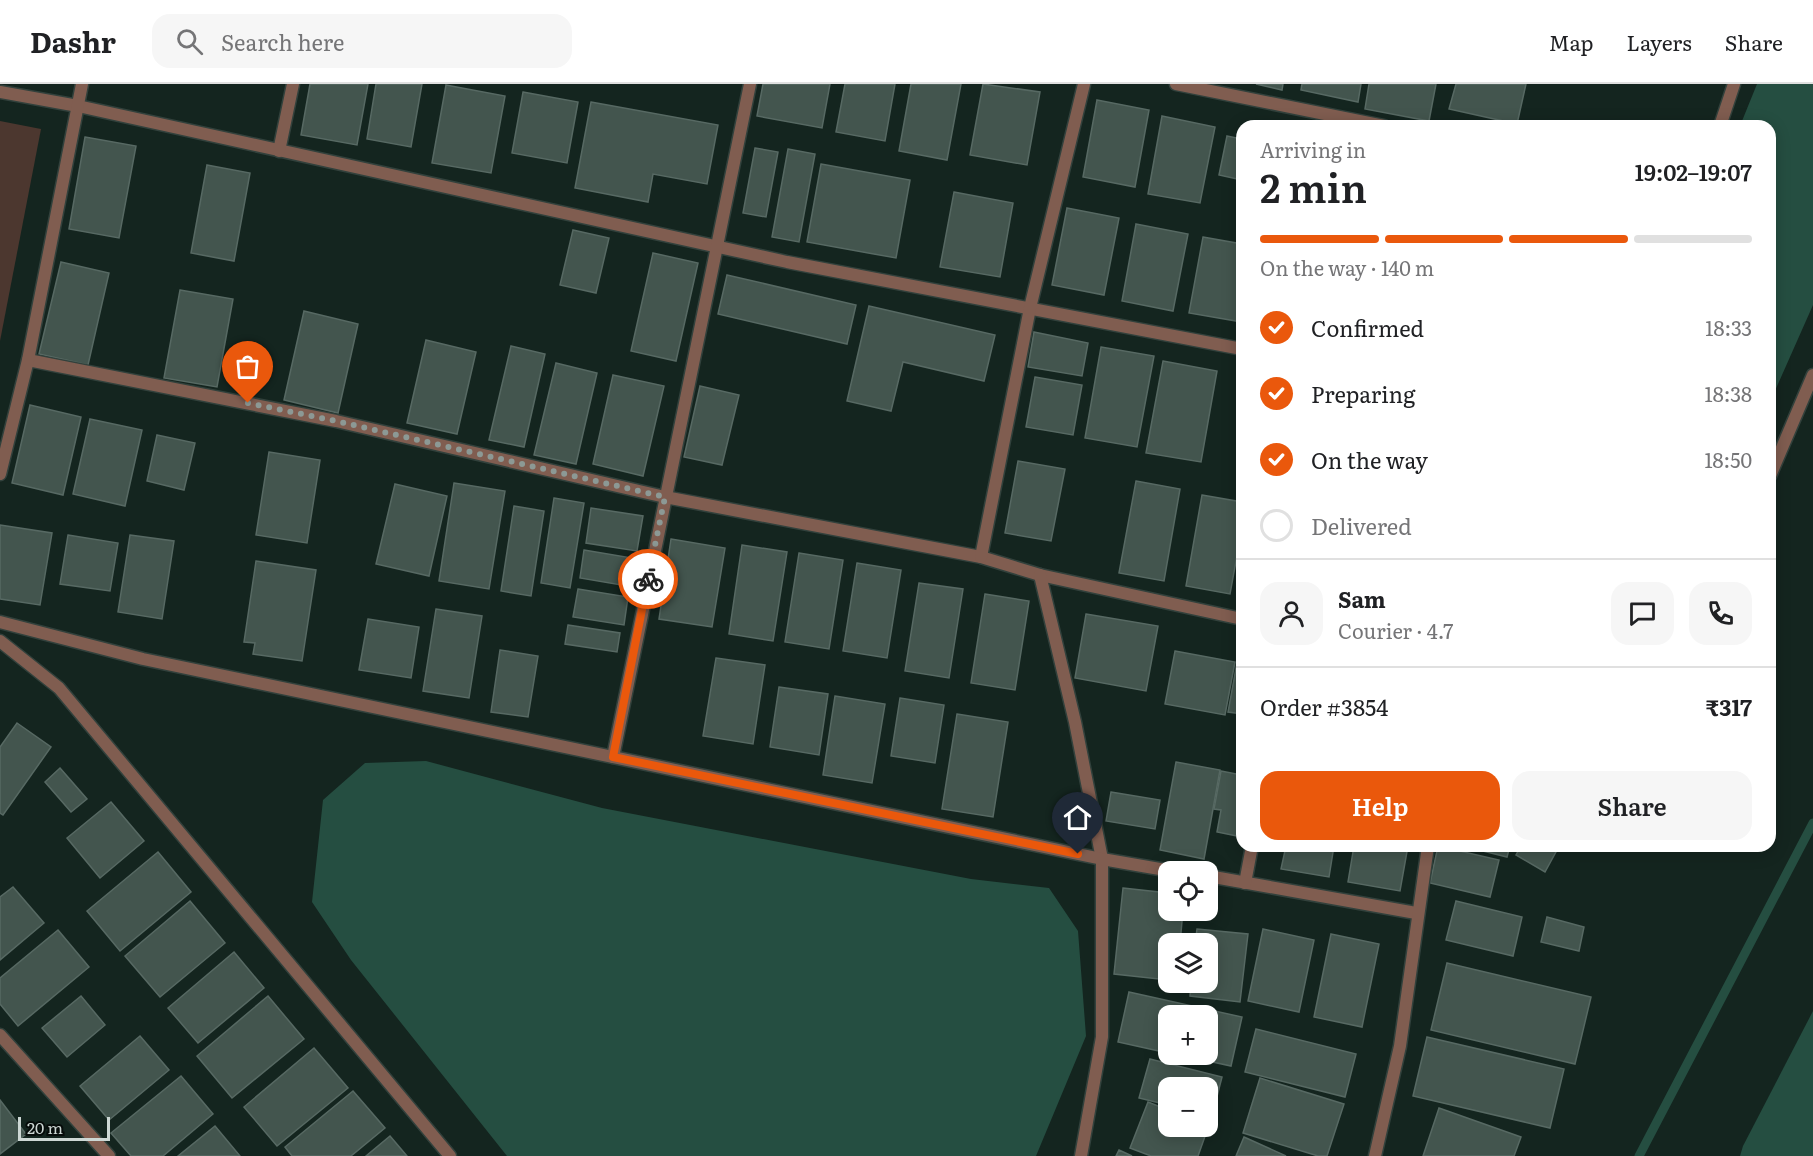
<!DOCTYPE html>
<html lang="en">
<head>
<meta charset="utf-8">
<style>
	body { margin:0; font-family:Literata,serif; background:#f6f6f6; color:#202124; height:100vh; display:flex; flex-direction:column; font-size:22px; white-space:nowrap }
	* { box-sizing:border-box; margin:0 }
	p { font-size:20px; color:#757577 }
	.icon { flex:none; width:33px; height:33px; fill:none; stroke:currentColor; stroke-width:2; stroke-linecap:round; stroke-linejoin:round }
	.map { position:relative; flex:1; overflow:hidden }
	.side { position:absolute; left:1236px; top:36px; width:540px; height:732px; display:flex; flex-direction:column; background:#fff; border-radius:18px; box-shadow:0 3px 15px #0003 }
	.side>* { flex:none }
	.fabs { position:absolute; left:1158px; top:777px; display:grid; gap:12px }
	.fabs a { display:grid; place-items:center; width:60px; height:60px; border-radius:12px; background:#fff; box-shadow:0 3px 15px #0003; font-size:30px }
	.scale { position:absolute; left:18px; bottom:15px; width:92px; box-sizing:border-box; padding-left:6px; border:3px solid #cdd7d4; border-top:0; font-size:16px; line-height:21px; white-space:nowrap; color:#cdd7d4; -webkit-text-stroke:4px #060c0a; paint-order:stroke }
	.pin { position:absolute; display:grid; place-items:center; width:51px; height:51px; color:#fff; margin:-62px -26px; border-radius:50% 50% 50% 0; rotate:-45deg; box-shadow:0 0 6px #0007 }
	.pin .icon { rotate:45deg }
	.courier { position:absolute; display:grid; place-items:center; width:60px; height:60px; margin:-30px; border:4px solid #ea580c; border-radius:50%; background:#fff; color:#222; box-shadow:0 2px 8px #0007 }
	.overview em { font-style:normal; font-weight:600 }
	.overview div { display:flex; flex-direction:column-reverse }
	.overview { display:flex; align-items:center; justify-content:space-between; height:102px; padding:0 24px }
	h1 { font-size:39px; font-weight:600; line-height:45px }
	.bar { display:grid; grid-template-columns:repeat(4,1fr); gap:9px 6px; align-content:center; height:72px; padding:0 24px }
	.bar i { height:8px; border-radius:4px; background:#e0e0e0 }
	.bar .selected { background:#ea580c }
	.bar p { grid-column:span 4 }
	.line { display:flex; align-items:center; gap:15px; padding:0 24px; border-top:2px solid #e0e0e0 }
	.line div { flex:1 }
	.round { display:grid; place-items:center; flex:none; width:63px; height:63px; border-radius:18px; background:#f6f6f6 }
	ol { padding:0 24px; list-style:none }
	li { display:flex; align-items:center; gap:18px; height:66px }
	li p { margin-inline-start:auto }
	li .icon { padding:6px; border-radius:50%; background:#ea580c; color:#fff; stroke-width:4 }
	li:last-child { color:#757577 }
	li i { width:33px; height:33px; border:3px solid #e0e0e0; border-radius:50% }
	.cta { display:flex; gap:12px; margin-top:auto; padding:12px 24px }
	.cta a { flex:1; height:69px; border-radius:18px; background:#ea580c; color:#fff; font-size:24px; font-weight:600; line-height:69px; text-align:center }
	.cta a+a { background:#f6f6f6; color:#202124 }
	header { display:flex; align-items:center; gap:36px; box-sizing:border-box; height:84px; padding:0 30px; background:#fff; border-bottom:2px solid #e0e0e0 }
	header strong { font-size:28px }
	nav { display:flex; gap:33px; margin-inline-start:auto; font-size:21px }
	.search { width:420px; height:54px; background:#f6f6f6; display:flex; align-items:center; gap:15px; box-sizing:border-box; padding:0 21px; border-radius:18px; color:#757577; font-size:22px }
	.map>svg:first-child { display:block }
</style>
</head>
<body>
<header>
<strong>Dashr</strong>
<div class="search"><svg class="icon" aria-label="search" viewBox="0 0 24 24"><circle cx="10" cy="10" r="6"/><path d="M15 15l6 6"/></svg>Search here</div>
<nav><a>Map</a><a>Layers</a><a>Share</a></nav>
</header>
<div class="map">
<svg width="1813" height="1072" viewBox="0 0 1813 1072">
	<rect width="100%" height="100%" fill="#14251f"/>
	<!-- green -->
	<polygon fill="#4c372f" points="0,37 41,45 0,257"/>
	<!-- water -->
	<g fill="#254e41">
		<polygon points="1757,0 1813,0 1813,221 1770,318 1770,42 1740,42"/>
		<polygon points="426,677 602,724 971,795 1049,804 1078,847 1086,952 1036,1072 507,1072 351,876 312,818 323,716 365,679"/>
		<polygon points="1813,927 1813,1072 1740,1072 1743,1062"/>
	</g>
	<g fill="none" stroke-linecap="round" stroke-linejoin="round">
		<!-- stream -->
		<polyline stroke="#254e41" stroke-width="9" points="1639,1072 1813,739"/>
	</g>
	<!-- building -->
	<g fill="#43554e" stroke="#576963" stroke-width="1.5">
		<polygon points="310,0 368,0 357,61 301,51"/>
		<polygon points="376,0 422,0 411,63 367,55"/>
		<polygon points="763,0 830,0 822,44 757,32"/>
		<polygon points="845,0 895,0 885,57 836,48"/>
		<polygon points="911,0 961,0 947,76 899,67"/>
		<polygon points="983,0 1040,8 1027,81 970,71"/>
		<polygon points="1256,0 1283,0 1282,6"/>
		<polygon points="1302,0 1361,0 1358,18 1301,6"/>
		<polygon points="1369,0 1436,0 1429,37 1365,25"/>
		<polygon points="1456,0 1526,0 1517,40 1449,25"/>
		<polygon points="446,1 505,12 491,89 432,79"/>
		<polygon points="523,8 578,18 567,79 512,69"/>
		<polygon points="1097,16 1149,26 1135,103 1083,93"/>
		<polygon points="591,18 718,41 707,100 653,90 648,118 575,104"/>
		<polygon points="1162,32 1215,43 1200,119 1148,110"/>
		<polygon points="1227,52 1242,55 1242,96 1219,91"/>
		<polygon points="85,53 136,62 119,154 69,145"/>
		<polygon points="755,64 778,68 766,133 743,129"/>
		<polygon points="788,65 815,70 799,158 772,153"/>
		<polygon points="821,80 910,96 896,174 807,158"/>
		<polygon points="207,81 250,89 234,177 191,169"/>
		<polygon points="954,108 1013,119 1000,193 940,183"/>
		<polygon points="1067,124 1119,134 1104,211 1052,201"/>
		<polygon points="1136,140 1188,150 1173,227 1122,217"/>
		<polygon points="573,146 609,154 596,209 560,201"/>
		<polygon points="1203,153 1242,160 1242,238 1189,229"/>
		<polygon points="653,169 698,179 676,277 631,267"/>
		<polygon points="61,178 109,189 88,281 39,270"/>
		<polygon points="727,191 856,221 847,260 718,230"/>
		<polygon points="180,206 233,215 217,303 164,294"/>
		<polygon points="869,222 995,251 984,297 903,278 891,327 847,317"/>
		<polygon points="304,227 358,240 338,329 284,316"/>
		<polygon points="1034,248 1088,259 1082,292 1028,283"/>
		<polygon points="426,256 476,268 457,350 407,339"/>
		<polygon points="511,262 545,270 524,363 489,356"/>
		<polygon points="1101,263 1154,272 1137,363 1085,354"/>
		<polygon points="1163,277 1217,287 1201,378 1146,369"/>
		<polygon points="556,279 597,289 576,380 534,371"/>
		<polygon points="613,291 664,302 643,392 593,380"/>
		<polygon points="1035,293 1082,301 1073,351 1026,343"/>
		<polygon points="700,302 739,311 722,381 684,373"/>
		<polygon points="30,321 81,333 63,411 12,399"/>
		<polygon points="90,335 142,346 125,422 73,410"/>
		<polygon points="157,351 195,359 184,406 147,397"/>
		<polygon points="269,368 320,376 307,459 256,451"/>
		<polygon points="1018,377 1065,385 1051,457 1005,449"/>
		<polygon points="1136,397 1180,405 1164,497 1119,489"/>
		<polygon points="454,399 505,407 489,505 439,497"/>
		<polygon points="395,400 447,412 429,492 376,480"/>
		<polygon points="1202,411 1242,418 1242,445 1230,510 1186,502"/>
		<polygon points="554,414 584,419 570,504 541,499"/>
		<polygon points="514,422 544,427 531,512 501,507"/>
		<polygon points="591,424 643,432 637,467 586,459"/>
		<polygon points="0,441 52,449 40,521 0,515"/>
		<polygon points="68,451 118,459 110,507 60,500"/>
		<polygon points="130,451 174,457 162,535 118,528"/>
		<polygon points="671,455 725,464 712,543 659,535"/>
		<polygon points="742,461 787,468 773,557 729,550"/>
		<polygon points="584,466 638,475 633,503 580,494"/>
		<polygon points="799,469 843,476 829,565 785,558"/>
		<polygon points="256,477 316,486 302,577 253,570 255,559 244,558"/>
		<polygon points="857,479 901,486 887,574 843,567"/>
		<polygon points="919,499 963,505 949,594 905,587"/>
		<polygon points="578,505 628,513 624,541 573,533"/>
		<polygon points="985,510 1029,517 1015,606 971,599"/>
		<polygon points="436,525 482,532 469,614 423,607"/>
		<polygon points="1086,530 1158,542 1146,607 1075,594"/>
		<polygon points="368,535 419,543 411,594 359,586"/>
		<polygon points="568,541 620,549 617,568 565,560"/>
		<polygon points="500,566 538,572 528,633 491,628"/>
		<polygon points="1175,567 1235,578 1225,631 1165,620"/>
		<polygon points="716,574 765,581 753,660 703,652"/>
		<polygon points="1237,579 1242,580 1242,630 1228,628"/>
		<polygon points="779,603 828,610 819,671 770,663"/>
		<polygon points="835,612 885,620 872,699 823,691"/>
		<polygon points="900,614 944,621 935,679 891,672"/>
		<polygon points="957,630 1008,638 993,733 942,725"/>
		<polygon points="17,639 51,663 3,731 0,729 0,663"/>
		<polygon points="1176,678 1220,686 1204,775 1160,766"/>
		<polygon points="60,684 87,715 71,728 45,698"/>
		<polygon points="1221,687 1242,691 1242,753 1217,748 1221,726 1214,725"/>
		<polygon points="1111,708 1160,716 1155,745 1106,737"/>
		<polygon points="111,718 144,757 100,794 67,754"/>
		<polygon points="1286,762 1334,762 1329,793 1281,785"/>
		<polygon points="1354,762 1408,762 1400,807 1348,798"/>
		<polygon points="1438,762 1499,776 1490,813 1430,799"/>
		<polygon points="1463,762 1510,762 1507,773"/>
		<polygon points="1521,762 1550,762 1557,766 1545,788 1516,771"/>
		<polygon points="158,768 191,808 120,867 87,827"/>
		<polygon points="13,803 44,839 0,876 0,813"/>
		<polygon points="1123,804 1168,809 1168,826 1183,826 1180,860 1168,860 1168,896 1114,890"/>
		<polygon points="190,817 225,859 160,913 125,872"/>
		<polygon points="1456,817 1522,833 1513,872 1446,856"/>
		<polygon points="1547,833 1584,843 1579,867 1541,858"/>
		<polygon points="1197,845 1248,850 1240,918 1190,912 1191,898 1208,898 1208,860 1195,860"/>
		<polygon points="1263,845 1314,856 1299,928 1248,917"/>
		<polygon points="58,846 89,883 18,942 0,920 0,894"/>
		<polygon points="1331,850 1379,860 1362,943 1314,933"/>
		<polygon points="234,868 264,904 198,959 168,924"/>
		<polygon points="1447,879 1591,913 1575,980 1431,946"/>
		<polygon points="1129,908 1242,933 1231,982 1176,970 1208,970 1208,932 1168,932 1168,969 1118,958"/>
		<polygon points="81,912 105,941 67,973 42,944"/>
		<polygon points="268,912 304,955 232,1014 197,972"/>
		<polygon points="1256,945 1356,970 1345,1013 1245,988"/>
		<polygon points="140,952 169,986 109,1036 80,1002"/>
		<polygon points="1427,953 1564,985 1550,1044 1413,1012"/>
		<polygon points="314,964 348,1004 277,1062 244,1023"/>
		<polygon points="1150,975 1222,993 1212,1032 1208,1031 1208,1004 1168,1004 1168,1021 1139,1014"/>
		<polygon points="181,992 213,1030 163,1072 131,1072 111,1049"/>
		<polygon points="1260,994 1344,1020 1327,1072 1318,1072 1243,1049"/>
		<polygon points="353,1007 385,1044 351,1072 292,1072 285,1063"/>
		<polygon points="0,1016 26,1050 0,1070"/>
		<polygon points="1148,1018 1168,1026 1168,1042 1209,1041 1198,1072 1151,1072 1130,1064"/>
		<polygon points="1439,1024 1521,1053 1514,1072 1423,1072"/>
		<polygon points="215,1042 240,1072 178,1072"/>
		<polygon points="390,1052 407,1072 366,1072"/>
		<polygon points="1244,1053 1286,1072 1236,1072"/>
		<polygon points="1119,1066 1132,1072 1116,1072"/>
	</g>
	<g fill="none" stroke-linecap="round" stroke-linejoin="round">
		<defs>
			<g id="street">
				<polyline points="1176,0 1384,42"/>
				<polyline points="0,8 78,22 787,178 1242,265"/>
				<polyline points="1720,42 1734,0"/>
				<polyline points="279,67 293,0"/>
				<polyline points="28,276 336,337 665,413 981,473 1040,491 1242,535"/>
				<polyline points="0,390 28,276 82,0"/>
				<polyline points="1770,392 1813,291"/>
				<polyline points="981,473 1030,224 1084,0"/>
				<polyline points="1040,491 1075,638 1102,775 1102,953 1081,1072"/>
				<polyline points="0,538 143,575 1102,775 1177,788"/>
				<polyline points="0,557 59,604 450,1072"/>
				<polyline points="613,673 750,0"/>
				<polyline points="1208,792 1416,829"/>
				<polyline points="1245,799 1252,762"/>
				<polyline points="0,951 109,1072"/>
				<polyline points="1375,1072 1400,962 1428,762"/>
			</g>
		</defs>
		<!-- street casing -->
		<use href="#street" stroke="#32413c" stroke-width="15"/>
		<!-- street -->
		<use href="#street" stroke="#805d50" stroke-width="12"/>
	</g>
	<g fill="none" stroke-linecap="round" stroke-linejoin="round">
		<!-- done -->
		<polyline stroke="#8c9995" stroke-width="6" stroke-dasharray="0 10.8" points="248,319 336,337 665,413 648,495"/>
		<!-- route -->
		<polyline stroke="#ea580c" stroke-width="8" points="648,495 613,673 1078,770"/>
	</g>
</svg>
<div class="fabs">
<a><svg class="icon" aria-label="locate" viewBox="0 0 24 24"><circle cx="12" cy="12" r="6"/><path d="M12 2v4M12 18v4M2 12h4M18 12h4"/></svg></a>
<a><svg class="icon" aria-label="layers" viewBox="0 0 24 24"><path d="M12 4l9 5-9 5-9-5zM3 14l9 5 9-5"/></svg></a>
<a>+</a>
<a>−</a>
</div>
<div class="scale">20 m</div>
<div class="pin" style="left:248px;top:319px;background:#ea580c"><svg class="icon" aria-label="bag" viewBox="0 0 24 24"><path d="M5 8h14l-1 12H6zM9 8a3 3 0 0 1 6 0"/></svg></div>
<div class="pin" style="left:1078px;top:770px;background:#1f2937"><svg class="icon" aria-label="home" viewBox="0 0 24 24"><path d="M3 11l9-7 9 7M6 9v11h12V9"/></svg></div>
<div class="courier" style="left:648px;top:495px"><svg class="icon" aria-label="bike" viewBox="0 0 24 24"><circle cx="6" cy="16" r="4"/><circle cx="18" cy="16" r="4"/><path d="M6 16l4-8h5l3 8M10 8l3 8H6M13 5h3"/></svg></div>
<section class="side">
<div class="overview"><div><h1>2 min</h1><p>Arriving in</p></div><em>19:02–19:07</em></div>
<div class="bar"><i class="selected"></i><i class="selected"></i><i class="selected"></i><i></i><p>On the way · 140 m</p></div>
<ol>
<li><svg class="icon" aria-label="check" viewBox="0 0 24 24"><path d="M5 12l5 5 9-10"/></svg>Confirmed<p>18:33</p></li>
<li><svg class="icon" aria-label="check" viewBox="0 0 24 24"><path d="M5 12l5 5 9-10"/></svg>Preparing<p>18:38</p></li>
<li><svg class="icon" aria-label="check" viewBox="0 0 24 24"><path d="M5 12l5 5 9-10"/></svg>On the way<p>18:50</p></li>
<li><i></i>Delivered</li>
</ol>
<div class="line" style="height:108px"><a class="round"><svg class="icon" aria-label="person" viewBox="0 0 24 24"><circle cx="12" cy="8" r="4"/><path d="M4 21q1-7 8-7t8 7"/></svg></a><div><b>Sam</b><p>Courier · 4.7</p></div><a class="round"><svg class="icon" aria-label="chat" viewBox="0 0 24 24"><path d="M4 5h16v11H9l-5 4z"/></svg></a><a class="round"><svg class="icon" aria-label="phone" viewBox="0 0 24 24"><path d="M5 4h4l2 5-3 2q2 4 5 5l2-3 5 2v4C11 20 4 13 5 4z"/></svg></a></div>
<div class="line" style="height:78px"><div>Order #3854</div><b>₹317</b></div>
<div class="cta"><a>Help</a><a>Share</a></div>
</section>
</div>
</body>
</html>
